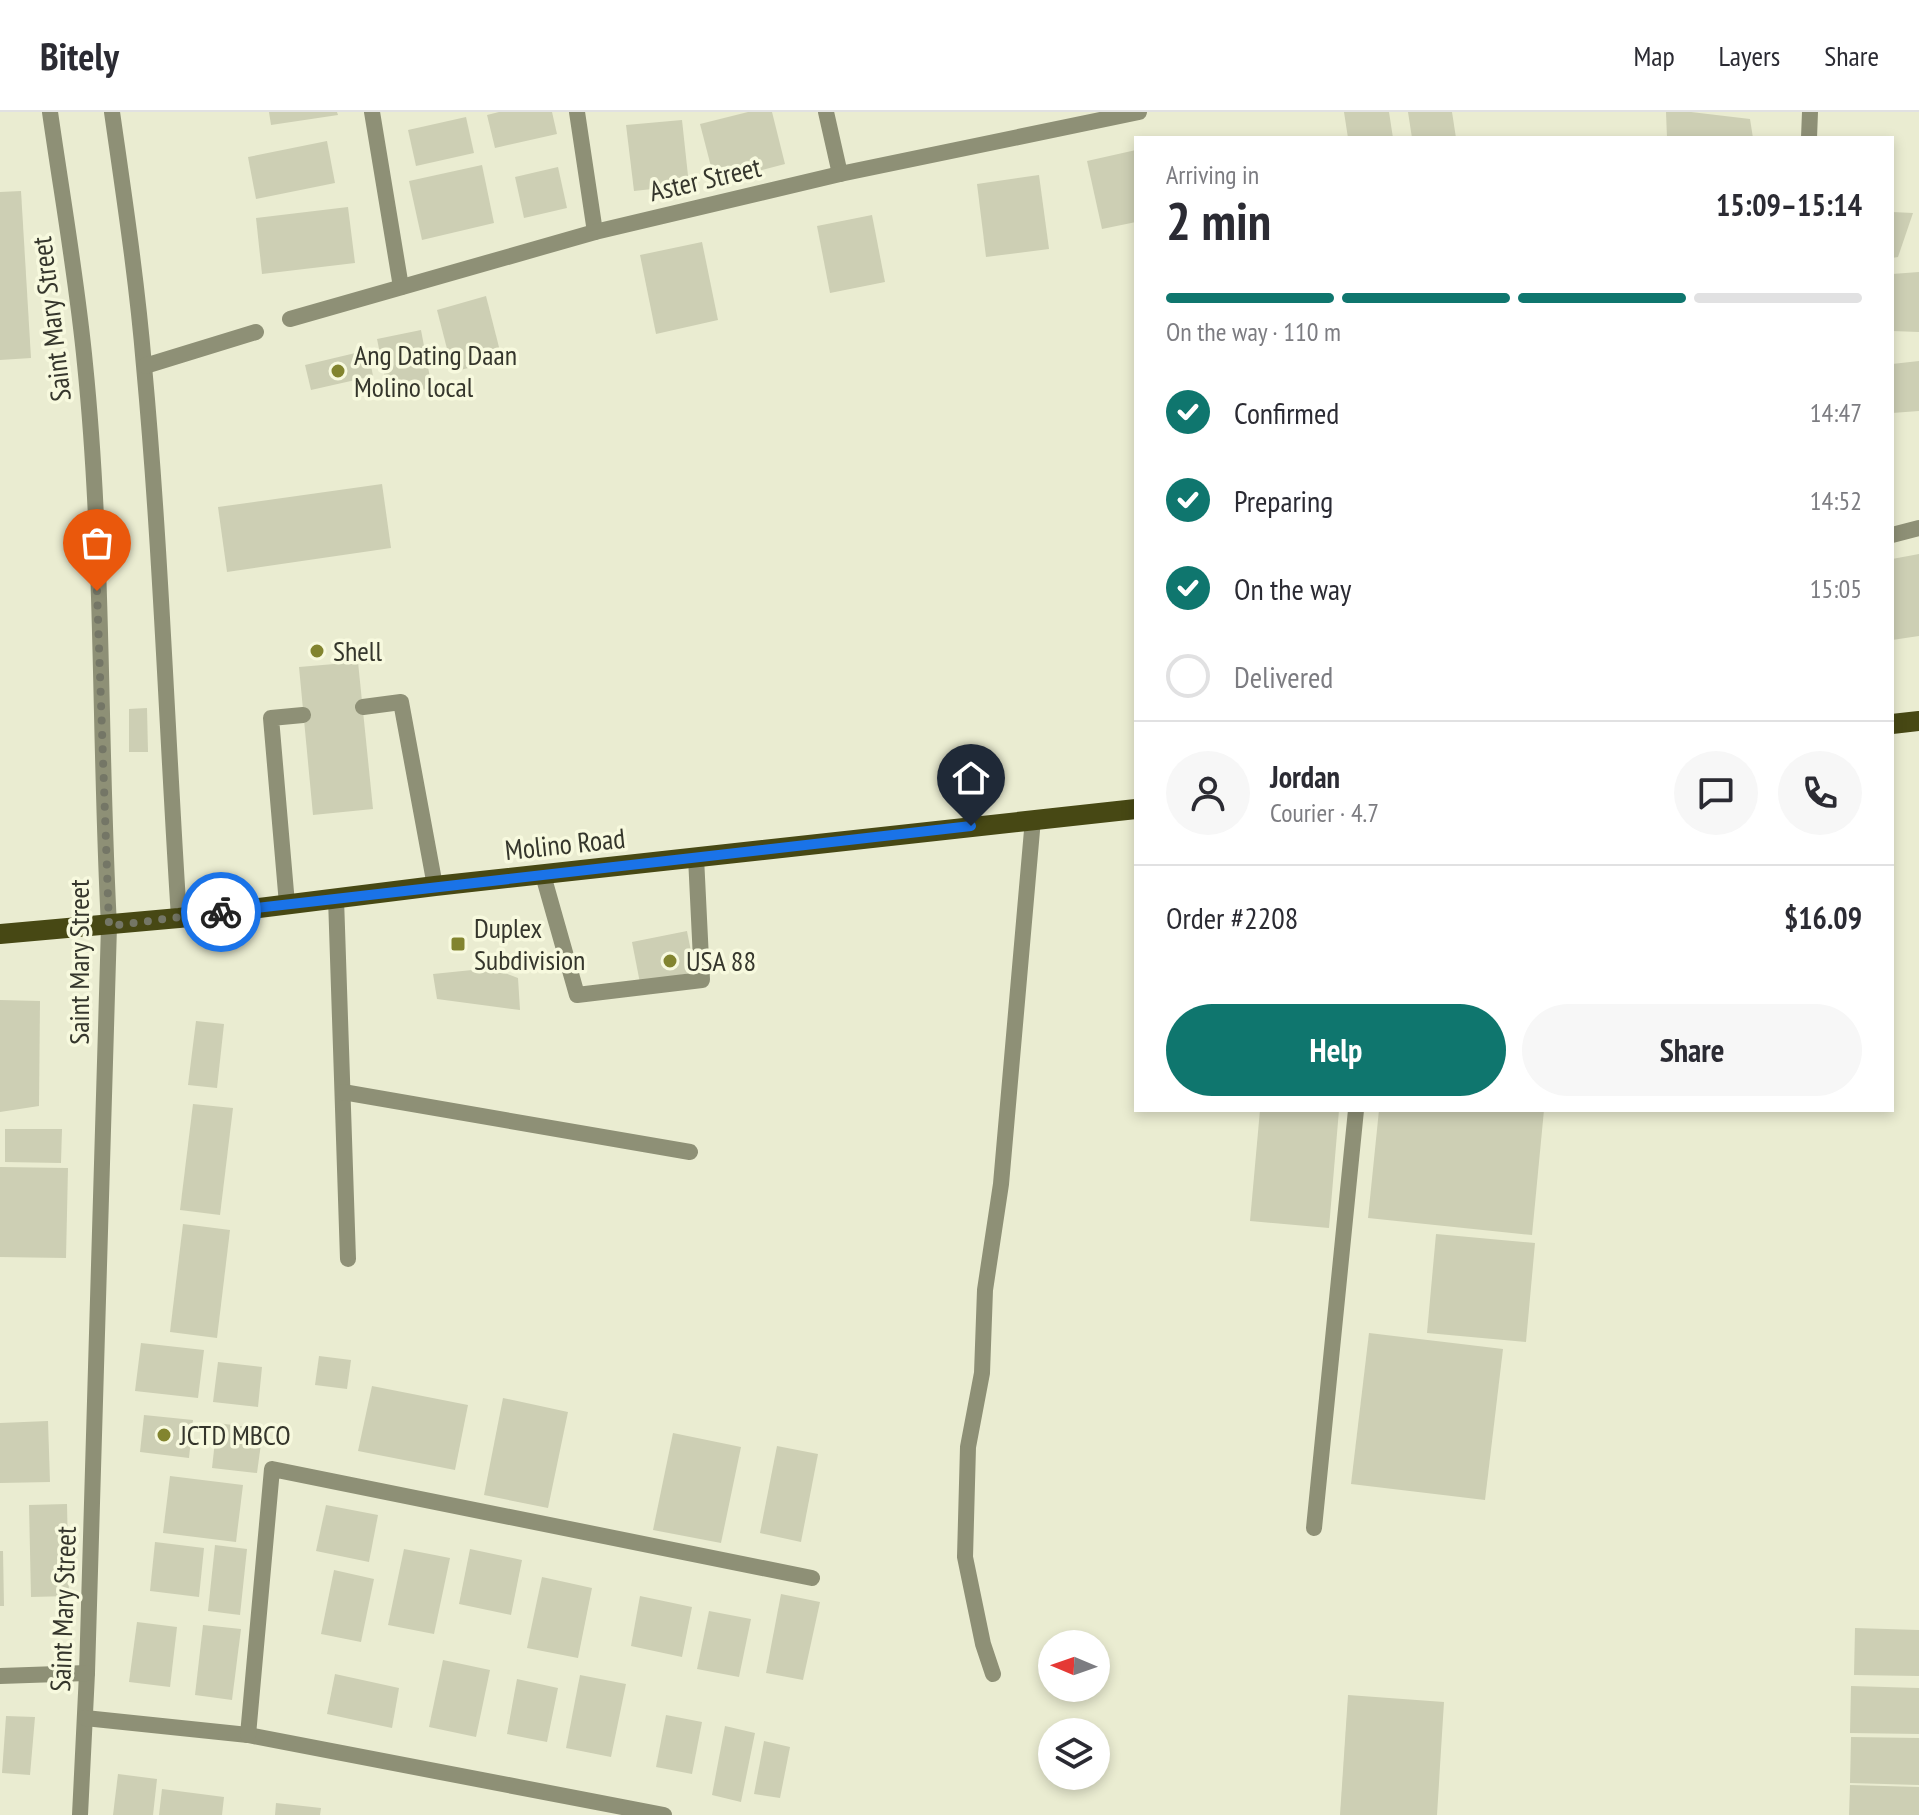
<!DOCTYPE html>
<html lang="en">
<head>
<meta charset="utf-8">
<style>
	body { margin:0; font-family:"PT Sans Narrow",sans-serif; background:#f7f7f7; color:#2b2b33; height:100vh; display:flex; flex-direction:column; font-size:30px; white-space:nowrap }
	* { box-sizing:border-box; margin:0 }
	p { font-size:26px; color:#7c7c81 }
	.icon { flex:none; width:44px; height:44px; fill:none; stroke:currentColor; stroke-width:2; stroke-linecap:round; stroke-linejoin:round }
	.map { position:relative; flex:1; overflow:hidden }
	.details { position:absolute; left:1134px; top:24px; width:760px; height:976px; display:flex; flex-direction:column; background:#fff; border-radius:0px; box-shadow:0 4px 12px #0003 }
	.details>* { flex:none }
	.needle { width:52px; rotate:272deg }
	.fabs { position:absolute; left:1038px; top:1518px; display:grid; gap:16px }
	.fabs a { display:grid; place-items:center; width:72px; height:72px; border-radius:50%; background:#fff; box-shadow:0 4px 12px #0003; font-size:40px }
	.pin { position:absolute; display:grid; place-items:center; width:68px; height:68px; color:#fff; margin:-82px -34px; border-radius:50% 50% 50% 0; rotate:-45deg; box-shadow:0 0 8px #0007 }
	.pin .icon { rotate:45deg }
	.courier { position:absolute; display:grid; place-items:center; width:80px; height:80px; margin:-40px; border:6px solid #1a73e8; border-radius:50%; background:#fff; color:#222; box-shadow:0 2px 10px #0007 }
	.head em { font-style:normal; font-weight:700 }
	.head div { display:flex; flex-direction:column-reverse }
	.head { display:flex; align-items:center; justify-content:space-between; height:136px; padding:0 32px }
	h1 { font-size:52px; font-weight:700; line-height:60px }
	.bar { display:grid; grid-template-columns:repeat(4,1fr); gap:12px 8px; align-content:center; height:96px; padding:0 32px }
	.bar i { height:10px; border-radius:6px; background:#e1e1e2 }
	.bar .on { background:#0f766e }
	.bar p { grid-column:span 4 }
	.line { display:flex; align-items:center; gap:20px; padding:0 32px; border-top:2px solid #e1e1e2 }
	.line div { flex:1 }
	.round { display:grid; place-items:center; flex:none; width:84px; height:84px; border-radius:42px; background:#f7f7f7 }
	ol { padding:0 32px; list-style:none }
	li { display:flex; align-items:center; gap:24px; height:88px }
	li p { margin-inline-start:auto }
	li .icon { padding:8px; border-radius:50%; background:#0f766e; color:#fff; stroke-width:4 }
	li:last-child { color:#7c7c81 }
	li i { width:44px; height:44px; border:4px solid #e1e1e2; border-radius:50% }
	.button { display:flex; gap:16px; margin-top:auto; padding:16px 32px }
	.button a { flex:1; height:92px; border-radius:48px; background:#0f766e; color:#fff; font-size:32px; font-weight:700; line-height:92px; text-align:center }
	.button a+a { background:#f7f7f7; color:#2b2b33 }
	header { display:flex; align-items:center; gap:48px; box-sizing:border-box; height:112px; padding:0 40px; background:#fff; border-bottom:2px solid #e1e1e2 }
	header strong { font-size:38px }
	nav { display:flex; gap:44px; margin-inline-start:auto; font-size:28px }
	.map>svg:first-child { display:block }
</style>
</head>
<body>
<header>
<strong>Bitely</strong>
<nav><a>Map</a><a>Layers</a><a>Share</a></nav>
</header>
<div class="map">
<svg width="1919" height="1703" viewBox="0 0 1919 1703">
	<rect width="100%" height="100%" fill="#eaecd1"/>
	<!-- building -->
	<g fill="#cdcfb4">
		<polygon points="269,0 337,0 338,3 271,13"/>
		<polygon points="499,0 552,0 557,22 495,36 487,3"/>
		<polygon points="748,0 772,0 785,52 715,70 700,12"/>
		<polygon points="1344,0 1389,0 1393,26 1348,26"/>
		<polygon points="1408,0 1452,0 1456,26 1412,26"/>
		<polygon points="1666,0 1691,0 1750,7 1753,26 1667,26"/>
		<polygon points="466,5 474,41 416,54 408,18"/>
		<polygon points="682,8 689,73 634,79 626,13"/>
		<polygon points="327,29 335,71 256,87 248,45"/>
		<polygon points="1136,38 1136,110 1102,117 1087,49"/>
		<polygon points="482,53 494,111 422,128 409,69"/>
		<polygon points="558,55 567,96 524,106 515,65"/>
		<polygon points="1039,63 1049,137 986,145 977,72"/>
		<polygon points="21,79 31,246 0,248 0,80"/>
		<polygon points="348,95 355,151 262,162 256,106"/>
		<polygon points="1892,100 1913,101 1898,145 1892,146"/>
		<polygon points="872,103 885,170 830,181 817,114"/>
		<polygon points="702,130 718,208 656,222 640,143"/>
		<polygon points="1919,160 1919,220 1892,219 1892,162"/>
		<polygon points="486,184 502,247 453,260 437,198"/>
		<polygon points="421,218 432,276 389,285 377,227"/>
		<polygon points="368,238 373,264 311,278 305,253"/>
		<polygon points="1919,249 1919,299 1892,301 1892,252"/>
		<polygon points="382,372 391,436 227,460 218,395"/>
		<polygon points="1919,442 1919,524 1892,528 1892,447"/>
		<polygon points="358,550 373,697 313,703 299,555"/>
		<polygon points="147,596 148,640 129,640 129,597"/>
		<polygon points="687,819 695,860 640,871 632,830"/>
		<polygon points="492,856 518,866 520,898 437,887 433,862"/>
		<polygon points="0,888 40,889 39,994 0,1000"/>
		<polygon points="196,909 224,912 217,976 188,973"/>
		<polygon points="193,992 233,996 220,1103 180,1098"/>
		<polygon points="1260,998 1339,998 1329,1116 1250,1109"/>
		<polygon points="1379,998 1544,998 1532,1123 1368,1106"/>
		<polygon points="5,1017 62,1017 61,1051 5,1050"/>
		<polygon points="0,1055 68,1056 66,1146 0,1145"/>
		<polygon points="183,1112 230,1118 217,1226 170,1220"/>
		<polygon points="1436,1122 1535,1131 1526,1230 1427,1221"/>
		<polygon points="1369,1221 1503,1237 1485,1388 1351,1372"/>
		<polygon points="141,1231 204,1238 198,1286 135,1279"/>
		<polygon points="319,1244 351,1248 347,1277 315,1273"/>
		<polygon points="218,1250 262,1255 258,1295 213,1290"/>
		<polygon points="372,1274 468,1293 455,1358 358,1339"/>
		<polygon points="503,1286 568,1300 548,1396 484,1383"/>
		<polygon points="144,1303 193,1308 189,1346 140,1340"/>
		<polygon points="48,1309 50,1370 0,1371 0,1311"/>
		<polygon points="217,1311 263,1317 257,1361 212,1356"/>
		<polygon points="673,1321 741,1335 721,1431 653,1418"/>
		<polygon points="777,1334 818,1342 801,1430 760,1421"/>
		<polygon points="170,1364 243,1373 236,1430 163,1421"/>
		<polygon points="67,1392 69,1484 31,1485 29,1393"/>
		<polygon points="326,1393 378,1403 369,1450 316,1439"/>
		<polygon points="155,1430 204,1436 199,1485 150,1479"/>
		<polygon points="215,1433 247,1437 240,1503 208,1499"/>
		<polygon points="404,1437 450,1446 434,1522 388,1513"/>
		<polygon points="470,1437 522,1448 511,1503 459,1492"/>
		<polygon points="0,1439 3,1439 4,1494 0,1494"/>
		<polygon points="334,1458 374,1467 361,1530 321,1522"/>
		<polygon points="542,1465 592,1476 578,1546 527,1536"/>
		<polygon points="781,1482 820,1490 803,1568 766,1561"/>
		<polygon points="640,1484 692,1495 682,1545 631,1534"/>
		<polygon points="709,1499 751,1507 739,1565 697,1557"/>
		<polygon points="137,1510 177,1515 170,1575 129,1570"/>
		<polygon points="203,1513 241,1517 232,1588 195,1583"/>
		<polygon points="1855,1516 1919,1518 1919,1564 1854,1563"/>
		<polygon points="443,1548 490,1558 476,1625 429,1615"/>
		<polygon points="335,1562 399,1576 392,1616 327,1602"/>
		<polygon points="580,1563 626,1572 611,1645 566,1636"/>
		<polygon points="517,1567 558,1576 547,1630 507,1622"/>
		<polygon points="1851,1574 1919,1576 1919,1622 1850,1621"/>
		<polygon points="1348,1583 1444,1590 1437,1703 1340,1703"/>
		<polygon points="666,1603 702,1610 692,1662 656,1655"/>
		<polygon points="6,1604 35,1605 30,1663 2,1661"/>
		<polygon points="725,1614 755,1621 741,1690 712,1683"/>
		<polygon points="1851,1625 1919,1626 1919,1673 1850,1671"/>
		<polygon points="764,1629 790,1635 780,1686 754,1682"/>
		<polygon points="118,1662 157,1667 153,1703 113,1703"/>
		<polygon points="1850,1673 1919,1675 1919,1703 1849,1703"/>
		<polygon points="162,1677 224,1685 222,1703 159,1703"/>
		<polygon points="276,1691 321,1696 320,1703 275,1703"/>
	</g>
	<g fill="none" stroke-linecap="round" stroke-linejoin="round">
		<!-- service -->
		<g stroke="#8e9076" stroke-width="16">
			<polyline points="363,595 401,590 435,774"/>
			<polyline points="543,763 577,883 702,868 696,745"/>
			<polyline points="336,786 348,1147"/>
			<polyline points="287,792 271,606 303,603"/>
			<polyline points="343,980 690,1040"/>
			<polyline points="1314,1416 1356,998"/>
			<polyline points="993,1562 983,1532 965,1445 968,1335 982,1261 985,1178 1001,1072 1033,707"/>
		</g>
		<!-- minor -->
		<g stroke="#8e9076" stroke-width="16">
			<path d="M 50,0 C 62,84 77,168 85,252 C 104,438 99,627 109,814 L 87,1561 L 80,1703"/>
			<path d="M 112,0 C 124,84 137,169 144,254 C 161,437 167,622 179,806"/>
			<polyline points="372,0 401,175"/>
			<polyline points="577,0 595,120"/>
			<polyline points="826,0 840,62"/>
			<polyline points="1809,26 1810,0"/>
			<polyline points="290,207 595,120 840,62 1139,0"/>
			<polyline points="145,254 256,220"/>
			<polyline points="1892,423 1919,416"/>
			<polyline points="0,1564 87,1561"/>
			<polyline points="85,1606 248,1623 664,1703"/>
			<polyline points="248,1623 272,1357 812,1466"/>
		</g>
		<!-- primary -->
		<g stroke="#474814" stroke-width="20">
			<polyline points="1892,612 1919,609"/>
			<polyline points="0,822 179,806 435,774 1136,697"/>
		</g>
	</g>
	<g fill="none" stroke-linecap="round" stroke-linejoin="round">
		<!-- done -->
		<polyline stroke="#747666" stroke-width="8" stroke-dasharray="0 14.4" points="97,479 109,814 221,800"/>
		<!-- route -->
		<polyline stroke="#1a73e8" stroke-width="10" points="221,800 971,714"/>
	</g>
	<!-- markers -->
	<g fill="#82842f" stroke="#f7f9de" stroke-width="3">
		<circle cx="338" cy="259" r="8"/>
		<circle cx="317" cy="539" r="8"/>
		<rect x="450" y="824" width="16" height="16" rx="4"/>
		<circle cx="670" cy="849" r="8"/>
		<circle cx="164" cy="1323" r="8"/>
	</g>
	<g text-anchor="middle" stroke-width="7" stroke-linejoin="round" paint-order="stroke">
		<!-- street labels -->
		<g font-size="28" fill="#35362c" stroke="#f7f9de">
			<text transform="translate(705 67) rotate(-13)" y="10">Aster Street</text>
			<text transform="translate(51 207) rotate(-97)" y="10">Saint Mary Street</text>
			<text transform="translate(565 732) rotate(-6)" y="10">Molino Road</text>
			<text transform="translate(79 850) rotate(-90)" y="10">Saint Mary Street</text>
			<text transform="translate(63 1497) rotate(-88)" y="10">Saint Mary Street</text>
		</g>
		<!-- poi labels -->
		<g font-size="28" fill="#35362c" stroke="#f7f9de" text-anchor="start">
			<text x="354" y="253">Ang Dating Daan<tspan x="354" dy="32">Molino local</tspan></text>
			<text x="333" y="549">Shell</text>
			<text x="474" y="826">Duplex<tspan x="474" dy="32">Subdivision</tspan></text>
			<text x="686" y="859">USA 88</text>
			<text x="180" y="1333">JCTD MBCO</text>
		</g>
	</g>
</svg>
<div class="fabs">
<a><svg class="needle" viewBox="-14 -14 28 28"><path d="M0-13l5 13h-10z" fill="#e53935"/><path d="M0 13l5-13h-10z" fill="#7c7c81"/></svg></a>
<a><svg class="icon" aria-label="layers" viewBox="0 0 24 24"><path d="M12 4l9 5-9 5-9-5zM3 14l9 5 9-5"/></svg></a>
</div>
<div class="pin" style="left:97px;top:479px;background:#ea580c"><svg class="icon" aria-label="bag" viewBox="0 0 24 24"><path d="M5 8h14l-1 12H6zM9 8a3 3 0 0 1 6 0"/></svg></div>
<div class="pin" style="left:971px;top:714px;background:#1f2937"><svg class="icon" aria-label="home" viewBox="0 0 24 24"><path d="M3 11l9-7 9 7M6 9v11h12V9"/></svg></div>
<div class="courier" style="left:221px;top:800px"><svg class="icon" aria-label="bike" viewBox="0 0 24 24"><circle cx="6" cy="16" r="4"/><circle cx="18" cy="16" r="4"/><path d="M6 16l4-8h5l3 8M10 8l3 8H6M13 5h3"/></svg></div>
<section class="details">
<div class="head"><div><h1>2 min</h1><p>Arriving in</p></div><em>15:09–15:14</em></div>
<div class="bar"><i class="on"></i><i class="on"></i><i class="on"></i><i></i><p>On the way · 110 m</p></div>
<ol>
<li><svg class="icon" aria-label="check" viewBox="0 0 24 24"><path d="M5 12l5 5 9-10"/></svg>Confirmed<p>14:47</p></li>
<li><svg class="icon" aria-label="check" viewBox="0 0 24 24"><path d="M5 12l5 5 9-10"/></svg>Preparing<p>14:52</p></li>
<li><svg class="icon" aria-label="check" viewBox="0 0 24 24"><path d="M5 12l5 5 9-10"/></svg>On the way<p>15:05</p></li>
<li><i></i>Delivered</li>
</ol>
<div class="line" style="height:144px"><a class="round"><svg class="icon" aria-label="person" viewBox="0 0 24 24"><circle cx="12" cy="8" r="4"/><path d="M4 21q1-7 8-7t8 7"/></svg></a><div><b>Jordan</b><p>Courier · 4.7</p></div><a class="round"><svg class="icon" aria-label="chat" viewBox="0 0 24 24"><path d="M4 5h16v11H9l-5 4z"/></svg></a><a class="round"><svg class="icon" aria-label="phone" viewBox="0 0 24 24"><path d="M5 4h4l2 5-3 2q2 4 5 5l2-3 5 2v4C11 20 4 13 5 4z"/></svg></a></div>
<div class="line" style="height:104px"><div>Order #2208</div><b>$16.09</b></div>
<div class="button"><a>Help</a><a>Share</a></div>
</section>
</div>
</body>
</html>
